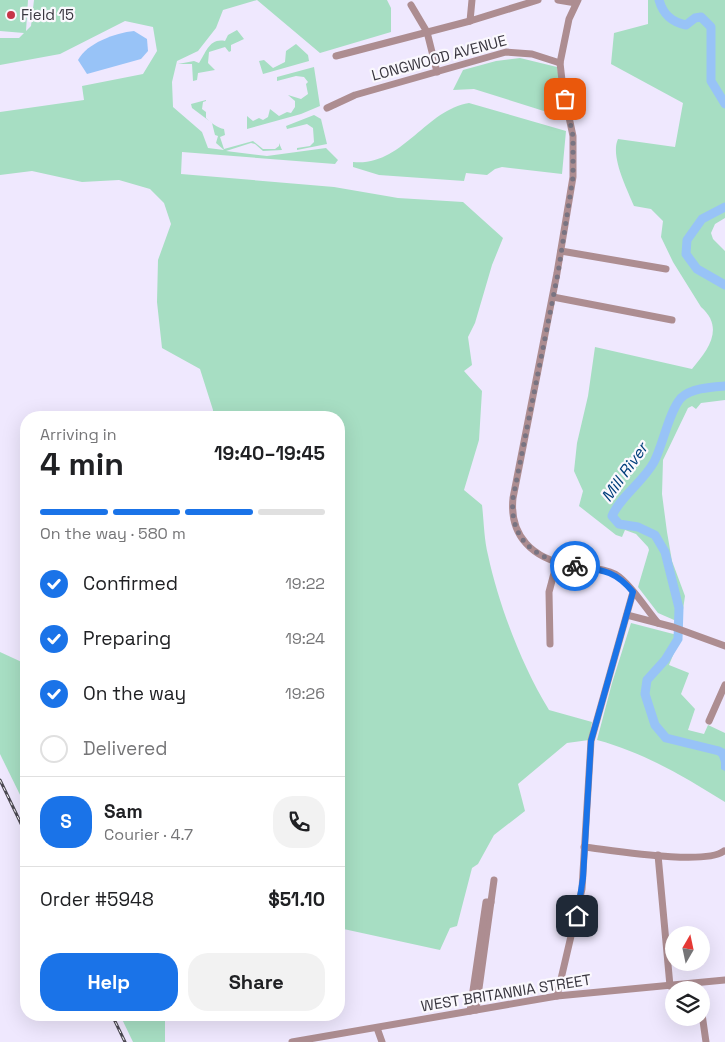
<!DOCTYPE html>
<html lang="en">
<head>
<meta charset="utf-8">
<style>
	body { margin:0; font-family:"Space Grotesk",sans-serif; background:#f2f2f2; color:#202124; height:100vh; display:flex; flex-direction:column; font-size:19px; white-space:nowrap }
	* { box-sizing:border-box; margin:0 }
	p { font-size:16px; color:#757577 }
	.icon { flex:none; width:28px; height:28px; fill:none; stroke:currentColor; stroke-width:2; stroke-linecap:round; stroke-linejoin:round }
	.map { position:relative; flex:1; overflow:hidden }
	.drawer { position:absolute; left:20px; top:411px; width:325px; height:610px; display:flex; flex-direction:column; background:#fff; border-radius:20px; box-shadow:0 5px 20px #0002 }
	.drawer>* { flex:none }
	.needle { width:32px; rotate:9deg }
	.fabs { position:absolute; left:665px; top:926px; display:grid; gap:10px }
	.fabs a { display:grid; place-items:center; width:45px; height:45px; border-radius:50%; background:#fff; box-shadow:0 5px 20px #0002; font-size:25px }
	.pin { position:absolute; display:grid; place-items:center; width:42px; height:42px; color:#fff; margin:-21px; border-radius:10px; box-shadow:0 2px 8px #0006 }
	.courier { position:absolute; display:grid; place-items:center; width:50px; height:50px; margin:-25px; border:4px solid #1a73e8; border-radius:50%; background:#fff; color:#222; box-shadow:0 1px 6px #0007 }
	.head em { font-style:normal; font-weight:600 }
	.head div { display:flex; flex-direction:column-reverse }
	.head { display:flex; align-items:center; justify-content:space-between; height:85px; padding:0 20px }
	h1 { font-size:32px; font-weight:600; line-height:38px }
	.bar { display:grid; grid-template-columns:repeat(4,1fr); gap:8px 5px; align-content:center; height:60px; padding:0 20px }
	.bar i { height:6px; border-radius:4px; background:#e0e0e0 }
	.bar .selected { background:#1a73e8 }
	.bar p { grid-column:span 4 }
	.line { display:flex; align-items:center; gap:12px; padding:0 20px; border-top:1px solid #e0e0e0 }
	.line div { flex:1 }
	.round { display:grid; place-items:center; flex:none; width:52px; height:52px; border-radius:20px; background:#f2f2f2 }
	ol { padding:0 20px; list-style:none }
	li { display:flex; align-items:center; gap:15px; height:55px }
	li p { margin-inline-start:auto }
	li .icon { padding:5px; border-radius:50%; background:#1a73e8; color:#fff; stroke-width:4 }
	li:last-child { color:#757577 }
	li i { width:28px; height:28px; border:2px solid #e0e0e0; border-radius:50% }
	.cta { display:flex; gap:10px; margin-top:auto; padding:10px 20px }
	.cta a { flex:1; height:58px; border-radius:20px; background:#1a73e8; color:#fff; font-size:20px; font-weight:600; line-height:58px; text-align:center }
	.cta a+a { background:#f2f2f2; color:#202124 }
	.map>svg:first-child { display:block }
</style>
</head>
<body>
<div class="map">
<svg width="725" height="1042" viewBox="0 0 725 1042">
	<rect width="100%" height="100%" fill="#efe8fe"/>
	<!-- green -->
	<g fill="#a7dec3">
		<path d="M 0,0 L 28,0 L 26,31 L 31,26 L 34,0 L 387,0 L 391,8 L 391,32 L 320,53 L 257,0 L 223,10 L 216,28 L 198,51 L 177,61 L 172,82 L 173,107 L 202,132 L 208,148 L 224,150 L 216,143 L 218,136 L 215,135 L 212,123 L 192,108 L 191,104 L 206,100 L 206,101 L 203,102 L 202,109 L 206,112 L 206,118 C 210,122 218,128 224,129 L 225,135 L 220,137 L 224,149 L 253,141 L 263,149 L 275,149 L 279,146 L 279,143 L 282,150 L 263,151 L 255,144 L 251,143 L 226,151 L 267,156 L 326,148 L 338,160 L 335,164 L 182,152 L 181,174 L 334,187 L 398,198 L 463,202 L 503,238 L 492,265 L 475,323 L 468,337 L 472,365 L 464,371 L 482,391 L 479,440 L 464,490 L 482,505 C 484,522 484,539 488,555 C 499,606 522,666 549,710 L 592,722 L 589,740 L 567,743 L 518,784 L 525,811 L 494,835 L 478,864 L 472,868 L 457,926 L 450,928 L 440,950 L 339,928 L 339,418 L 213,417 L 213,410 L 200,369 L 162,348 L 157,302 L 158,260 L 171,224 L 164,203 L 150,189 L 119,180 L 82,182 L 32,171 L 0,175 L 0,112 L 84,100 L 82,86 L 143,74 L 157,51 L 153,27 L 125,21 L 60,54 L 0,65 L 0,38 L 19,38 L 24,33 L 0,31 Z"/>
		<path d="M 648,0 L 725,0 L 725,218 L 715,224 L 711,233 L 713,239 L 725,251 L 725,400 L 701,403 L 696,409 L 692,406 L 688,408 L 663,460 L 662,494 L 667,532 L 672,561 L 685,596 L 681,623 L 658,613 L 638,587 L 649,550 L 648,547 L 636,534 L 625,530 L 622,537 L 616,535 L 579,506 L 583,491 L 574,471 L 577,443 L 588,396 L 595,347 L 692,369 C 708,350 725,328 701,307 L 673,262 L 661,237 L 663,221 L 651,209 L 634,206 C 627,189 610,156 618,139 L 675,147 L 683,103 L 611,64 L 614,33 L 648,24 Z"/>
		<path d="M 237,30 L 244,39 L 231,45 L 231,51 L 229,52 L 225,47 L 209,52 L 208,63 L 215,70 L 198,73 L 197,80 L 193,81 L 192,64 L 178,64 L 194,61 L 199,63 C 206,53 209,38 225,41 L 228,35 Z"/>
		<polygon points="296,44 308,55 309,61 263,74 259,61 264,60 273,68 285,62 286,51"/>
		<polygon points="520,58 557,67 565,113 547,112 474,89 453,90 463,70 496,61"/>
		<polygon points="314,67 320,106 301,114 247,129 247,116 253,121 259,118 263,120 268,117 270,109 279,116 287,112 291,113 295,107 295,101 288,95 301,99 308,94 306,84 308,82 304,77 296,76 277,81 277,77"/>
		<path d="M 469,103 L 566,131 L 562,174 L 502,167 L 495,169 L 487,175 L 466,173 L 464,181 L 379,175 L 353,167 L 353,162 C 402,167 425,110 469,103 Z"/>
		<polygon points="314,115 321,119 327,144 297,150 297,148 310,146 314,142 313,128 307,124 287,129 286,126"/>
		<path d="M 631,623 L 681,636 L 669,665 L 689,673 L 681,694 L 695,709 L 688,730 L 704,734 L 708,725 L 725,733 L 725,802 C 683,776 645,753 597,740 L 612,683 Z"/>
		<polygon points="0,652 26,664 26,807 0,754"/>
		<polygon points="120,1015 165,1015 165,1042 133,1042"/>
	</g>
	<!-- water -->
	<g fill="#98c3f7">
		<path d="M 134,31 L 147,39 L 148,51 L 141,59 L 87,74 L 78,60 C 87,43 115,33 134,31 Z"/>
		<polygon points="690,745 714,746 725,749 725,771 721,769 721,759 718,754"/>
	</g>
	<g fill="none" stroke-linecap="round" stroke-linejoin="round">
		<!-- river -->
		<g stroke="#98c3f7" stroke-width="9">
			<path d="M 659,0 C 663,14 671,22 686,25 L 695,18 L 701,17 L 711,27 L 711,81 L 725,104"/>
			<polyline points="725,207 702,219 687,240 686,254 697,269 725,285"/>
			<path d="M 725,386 C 712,387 691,388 681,398 C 669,411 663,445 654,462 C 643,482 620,497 612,516 L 619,524 L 638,527 L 655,535 L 665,552 L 679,608 L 678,639 L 665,660 L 647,680 L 645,694 L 655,725 L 666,738 L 719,751 L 723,754 L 725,760"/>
		</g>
		<!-- minor -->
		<g stroke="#ad8d91" stroke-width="7">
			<polyline points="558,0 576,3"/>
			<path d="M 578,0 L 569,19 L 560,63 L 563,89 L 573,136 L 573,177 L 557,273 L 513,498 C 509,536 533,559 570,565 C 584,568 602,567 615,574 C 630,583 646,609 658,623"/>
			<polyline points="411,5 427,32 437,72"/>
			<polyline points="470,21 472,0"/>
			<polyline points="336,56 470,21 538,0"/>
			<polyline points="327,108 355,95 506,52 532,54 560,63"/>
			<polyline points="561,251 666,269"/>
			<polyline points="553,297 672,320"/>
			<polyline points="627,615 673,627 725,646"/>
			<polyline points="550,644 549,592 557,562"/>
			<polyline points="709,721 725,685"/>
			<path d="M 584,847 C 611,850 705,866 724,851"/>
			<polyline points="658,855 670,986"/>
			<polyline points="557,996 582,889 591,741 633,592"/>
			<polyline points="701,1007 706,1042"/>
			<polyline points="476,1010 494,880"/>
			<polyline points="470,1011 486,902 491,902"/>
			<polyline points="377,1028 382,1042"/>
			<polyline points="292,1042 557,996 725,980"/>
		</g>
		<defs>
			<g id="rail">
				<polyline points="0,780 26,834"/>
				<polyline points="112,1015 125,1042"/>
			</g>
		</defs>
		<!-- rail casing -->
		<use href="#rail" stroke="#4c4953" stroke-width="3"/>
		<!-- rail -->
		<use href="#rail" stroke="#faf8fd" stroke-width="1" stroke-dasharray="4" stroke-linecap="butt"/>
	</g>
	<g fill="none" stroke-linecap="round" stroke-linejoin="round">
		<!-- done -->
		<path stroke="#797482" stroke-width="5" stroke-dasharray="0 9" d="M 565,99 L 573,136 L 573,177 L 558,273 L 513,498 C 509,541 536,559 575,566"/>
		<!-- route -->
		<path stroke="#1a73e8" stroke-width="6" d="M 575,566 C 602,570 615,570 633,592 L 591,741 L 583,878 L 577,916"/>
	</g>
	<!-- markers -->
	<circle fill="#c63648" stroke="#faf8fd" stroke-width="2" cx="11" cy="15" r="5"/>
	<g text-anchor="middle" stroke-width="4.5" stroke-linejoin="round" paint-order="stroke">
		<!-- poi labels -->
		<g font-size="15" fill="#39363f" stroke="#faf8fd" text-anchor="start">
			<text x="21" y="20">Field 15</text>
		</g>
		<!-- street labels -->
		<g font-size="15" fill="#39363f" stroke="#faf8fd">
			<text transform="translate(439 58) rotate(-15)" y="5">LONGWOOD AVENUE</text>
			<text transform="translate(506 993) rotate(-9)" y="5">WEST BRITANNIA STREET</text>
		</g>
		<!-- water labels -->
		<g font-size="16" font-style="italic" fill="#003e7b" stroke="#faf8fd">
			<text transform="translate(624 472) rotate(-55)" y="6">Mill River</text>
		</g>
	</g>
</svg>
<div class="fabs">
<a><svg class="needle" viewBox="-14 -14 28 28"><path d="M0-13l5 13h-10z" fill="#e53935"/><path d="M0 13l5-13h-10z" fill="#757577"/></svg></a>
<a><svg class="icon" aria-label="layers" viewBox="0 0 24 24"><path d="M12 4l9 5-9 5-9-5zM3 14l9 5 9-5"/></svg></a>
</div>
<div class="pin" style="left:565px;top:99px;background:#ea580c"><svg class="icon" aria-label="bag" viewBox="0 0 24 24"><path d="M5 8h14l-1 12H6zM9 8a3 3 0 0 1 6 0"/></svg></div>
<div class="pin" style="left:577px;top:916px;background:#1f2937"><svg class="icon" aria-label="home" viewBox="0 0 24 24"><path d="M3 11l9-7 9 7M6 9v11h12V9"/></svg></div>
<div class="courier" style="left:575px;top:566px"><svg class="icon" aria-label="bike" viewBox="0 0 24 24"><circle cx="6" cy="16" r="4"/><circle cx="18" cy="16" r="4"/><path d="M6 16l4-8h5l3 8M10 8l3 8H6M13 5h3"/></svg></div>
<section class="drawer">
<div class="head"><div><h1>4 min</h1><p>Arriving in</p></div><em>19:40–19:45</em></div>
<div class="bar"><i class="selected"></i><i class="selected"></i><i class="selected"></i><i></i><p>On the way · 580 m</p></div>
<ol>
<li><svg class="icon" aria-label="check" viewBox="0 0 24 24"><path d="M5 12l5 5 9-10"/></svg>Confirmed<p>19:22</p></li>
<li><svg class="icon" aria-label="check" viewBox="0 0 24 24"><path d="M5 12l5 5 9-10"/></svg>Preparing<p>19:24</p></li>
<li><svg class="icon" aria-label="check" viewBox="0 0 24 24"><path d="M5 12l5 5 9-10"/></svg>On the way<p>19:26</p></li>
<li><i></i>Delivered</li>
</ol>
<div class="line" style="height:90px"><b class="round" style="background:#1a73e8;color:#fff">S</b><div><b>Sam</b><p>Courier · 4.7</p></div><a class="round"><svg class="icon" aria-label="phone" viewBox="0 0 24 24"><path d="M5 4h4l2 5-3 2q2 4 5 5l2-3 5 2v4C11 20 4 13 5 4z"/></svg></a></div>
<div class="line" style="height:65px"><div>Order #5948</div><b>$51.10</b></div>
<div class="cta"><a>Help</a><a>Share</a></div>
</section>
</div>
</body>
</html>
